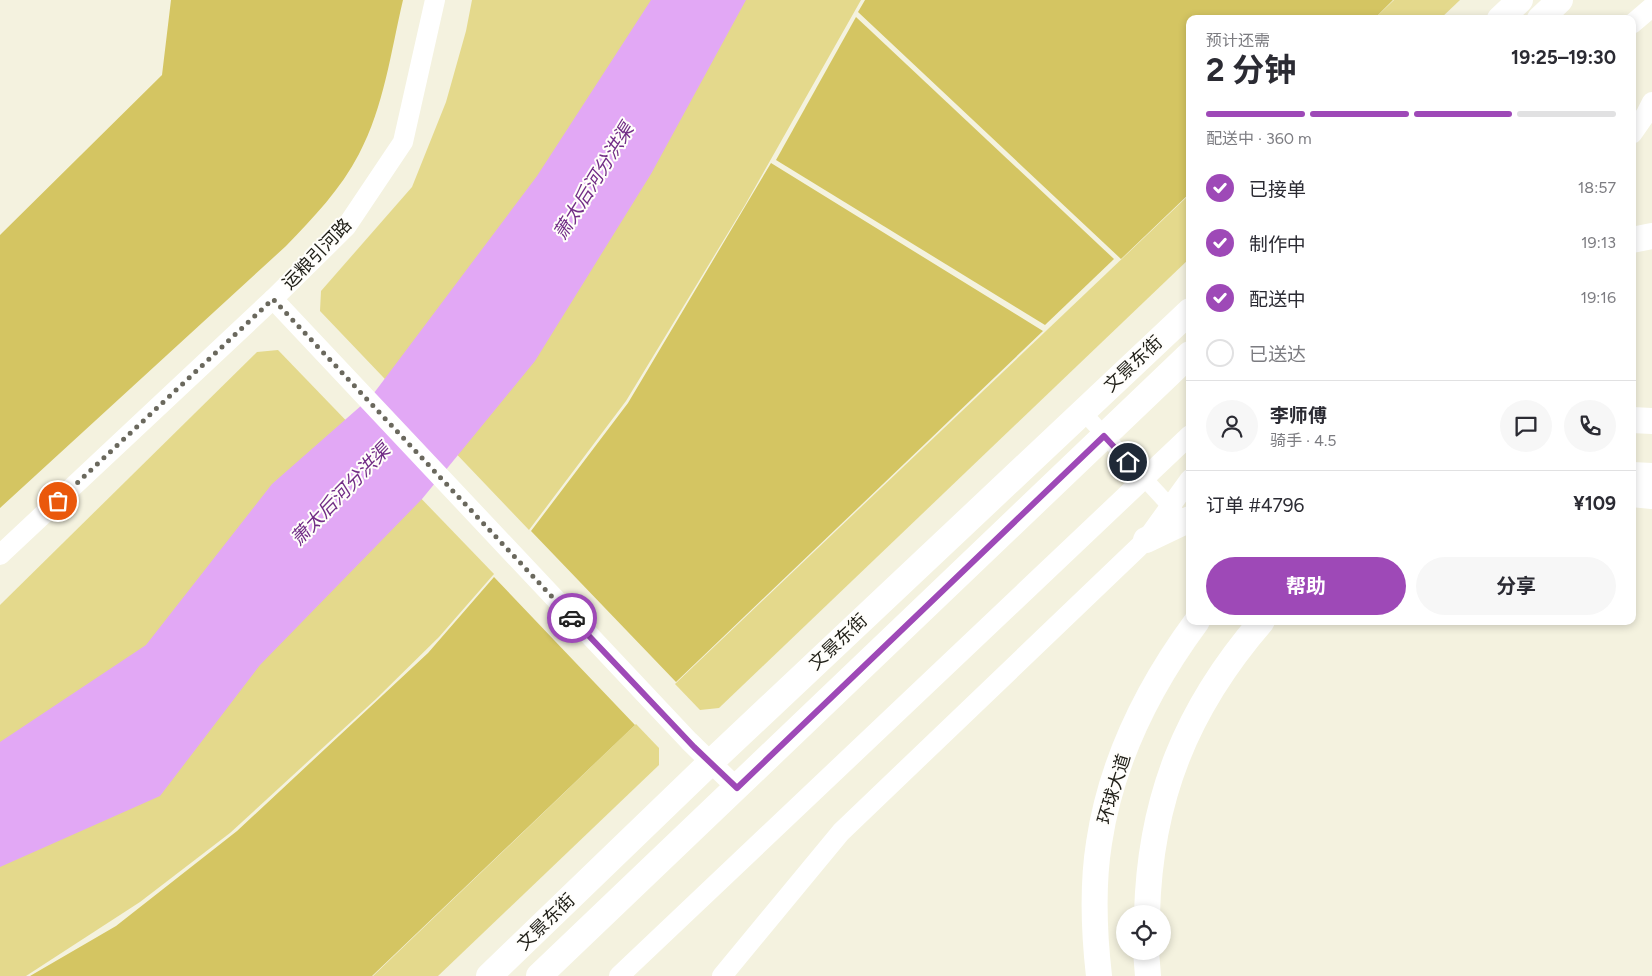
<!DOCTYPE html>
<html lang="zh">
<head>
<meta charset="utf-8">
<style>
	body { margin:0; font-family:Figtree,"Noto Sans SC",sans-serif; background:#f7f7f7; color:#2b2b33; height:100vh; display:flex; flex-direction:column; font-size:19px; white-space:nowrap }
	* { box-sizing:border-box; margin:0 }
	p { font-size:16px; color:#7c7c81 }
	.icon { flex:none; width:28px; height:28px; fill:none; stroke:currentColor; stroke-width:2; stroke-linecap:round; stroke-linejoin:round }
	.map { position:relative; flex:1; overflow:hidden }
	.sheet { position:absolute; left:1186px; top:15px; width:450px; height:610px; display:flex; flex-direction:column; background:#fff; border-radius:10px; box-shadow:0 2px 8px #0003 }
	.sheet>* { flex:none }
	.controls { position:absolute; left:1116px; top:905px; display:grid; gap:10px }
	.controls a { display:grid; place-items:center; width:55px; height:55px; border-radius:50%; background:#fff; box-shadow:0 2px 8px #0003; font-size:25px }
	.pin { position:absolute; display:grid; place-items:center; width:42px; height:42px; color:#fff; margin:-21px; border:2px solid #fff; border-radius:50%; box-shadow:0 1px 5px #0007 }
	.courier { position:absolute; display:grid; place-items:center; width:50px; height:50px; margin:-25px; border:4px solid #9e49b7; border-radius:50%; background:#fff; color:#222; box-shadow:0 1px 6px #0007 }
	.summary em { font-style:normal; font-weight:700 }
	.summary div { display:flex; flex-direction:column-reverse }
	.summary { display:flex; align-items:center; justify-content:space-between; height:85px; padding:0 20px }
	h1 { font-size:32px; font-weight:700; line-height:38px }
	.bar { display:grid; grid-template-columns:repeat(4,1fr); gap:8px 5px; align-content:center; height:60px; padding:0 20px }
	.bar i { height:6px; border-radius:4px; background:#e1e1e2 }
	.bar .selected { background:#9e49b7 }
	.bar p { grid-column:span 4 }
	.line { display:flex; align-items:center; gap:12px; padding:0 20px; border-top:1px solid #e1e1e2 }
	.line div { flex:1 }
	.round { display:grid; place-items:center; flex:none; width:52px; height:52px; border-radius:26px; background:#f7f7f7 }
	ol { padding:0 20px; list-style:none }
	li { display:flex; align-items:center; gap:15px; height:55px }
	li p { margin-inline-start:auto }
	li .icon { padding:5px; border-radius:50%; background:#9e49b7; color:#fff; stroke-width:4 }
	li:last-child { color:#7c7c81 }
	li i { width:28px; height:28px; border:2px solid #e1e1e2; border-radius:50% }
	.primary-button { display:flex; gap:10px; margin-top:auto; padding:10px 20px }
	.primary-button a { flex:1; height:58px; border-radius:30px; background:#9e49b7; color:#fff; font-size:20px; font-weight:700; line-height:58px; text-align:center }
	.primary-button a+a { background:#f7f7f7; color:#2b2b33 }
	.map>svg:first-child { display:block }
</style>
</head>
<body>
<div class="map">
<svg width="1652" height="976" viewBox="0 0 1652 976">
	<rect width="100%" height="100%" fill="#f4f2df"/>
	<!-- green -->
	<g fill="#e4d98c">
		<polygon points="472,0 861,0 745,205 626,401 529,530 320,311 321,291 412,187 446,102 466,31"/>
		<polygon points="1394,0 1460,0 1440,19 1374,19"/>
		<polygon points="1190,194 1190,258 719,708 700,710 675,684"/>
		<polygon points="278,350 494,574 439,637 376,699 230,833 140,902 26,976 0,976 0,605 257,352"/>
		<polygon points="636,724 659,748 659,765 438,976 373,976"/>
	</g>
	<!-- forest -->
	<g fill="#d4c562">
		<path d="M 171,0 L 403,0 C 391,51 384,107 359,154 C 341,189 313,218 286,246 L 0,508 L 0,235 L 162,75 Z"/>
		<polygon points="865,0 1393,0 1374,19 1190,19 1190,193 1121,259 858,12"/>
		<polygon points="856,17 1114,259 1045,325 776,160"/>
		<polygon points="771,163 1043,331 676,682 531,531 628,403"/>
		<polygon points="494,577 635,725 372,976 30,976 116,926 237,831 428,653"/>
	</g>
	<!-- water -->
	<polygon fill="#e2a8f5" points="651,0 746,0 651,174 535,361 422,499 260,665 160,796 0,867 0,742 146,645 272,484 371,397 537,176"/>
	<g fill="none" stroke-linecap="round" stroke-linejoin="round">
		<!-- minor -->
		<polyline stroke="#fff" stroke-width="16" points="1083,412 1178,515"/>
		<!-- tertiary -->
		<g stroke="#fff" stroke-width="20">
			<polyline points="1632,24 1652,7"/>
			<polyline points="1632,134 1646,114 1652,102"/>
			<polyline points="273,299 689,741 737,788"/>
			<polyline points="0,555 273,299 346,227 403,142 435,0"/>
			<polyline points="619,976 1190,435"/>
			<polyline points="722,976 841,832 1146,540 1190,479"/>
		</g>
		<!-- primary -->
		<g stroke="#fff" stroke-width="26">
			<polyline points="1500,19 1520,0"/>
			<polyline points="1540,19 1560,0"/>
			<polyline points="1632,240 1652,236"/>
			<polyline points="1632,420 1652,421"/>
			<polyline points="1632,475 1652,476"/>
			<polyline points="1632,494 1652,496"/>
			<polyline points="1146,540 1190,519"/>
			<path d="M 1147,914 C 1150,799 1186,709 1262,621"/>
			<polyline points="1146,951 1148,976"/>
			<polyline points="489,976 710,763 1190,311"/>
			<polyline points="539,976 1190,354"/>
			<path d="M 1099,976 C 1094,932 1092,887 1099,843 C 1111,762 1149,686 1197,621"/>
		</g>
	</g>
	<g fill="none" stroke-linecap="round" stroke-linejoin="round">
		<!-- done -->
		<polyline stroke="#6a685d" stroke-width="5" stroke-dasharray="0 9" points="58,501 273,299 572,618"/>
		<!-- route -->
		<polyline stroke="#9e49b7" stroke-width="6" points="572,618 694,747 737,788 1104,436 1128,462"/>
	</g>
	<g text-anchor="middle" stroke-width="4" stroke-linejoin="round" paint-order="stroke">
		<!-- street labels -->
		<g font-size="18" fill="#1f1e17" stroke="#fffefb">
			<text transform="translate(317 254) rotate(-46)" y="6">运粮引河路</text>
			<text transform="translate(1133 364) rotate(-43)" y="6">文景东街</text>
			<text transform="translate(838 642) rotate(-43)" y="6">文景东街</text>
			<text transform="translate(1114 789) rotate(-73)" y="6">环球大道</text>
			<text transform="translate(546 922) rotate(-44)" y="6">文景东街</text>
		</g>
		<!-- water labels -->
		<g font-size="19" font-style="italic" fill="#722d86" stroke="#fffefb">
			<text transform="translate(593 181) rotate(-58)" y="7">萧太后河分洪渠</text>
			<text transform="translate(340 494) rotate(-46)" y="7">萧太后河分洪渠</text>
		</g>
	</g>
</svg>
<div class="controls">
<a><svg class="icon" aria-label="locate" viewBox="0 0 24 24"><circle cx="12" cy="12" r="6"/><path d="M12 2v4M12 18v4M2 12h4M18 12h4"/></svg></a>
</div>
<div class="pin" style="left:58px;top:501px;background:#ea580c"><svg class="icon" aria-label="bag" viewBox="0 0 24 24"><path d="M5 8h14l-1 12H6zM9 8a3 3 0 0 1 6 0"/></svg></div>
<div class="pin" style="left:1128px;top:462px;background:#1f2937"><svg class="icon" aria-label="home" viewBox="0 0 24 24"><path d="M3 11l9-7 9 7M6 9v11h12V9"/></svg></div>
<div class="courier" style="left:572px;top:618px"><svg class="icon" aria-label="car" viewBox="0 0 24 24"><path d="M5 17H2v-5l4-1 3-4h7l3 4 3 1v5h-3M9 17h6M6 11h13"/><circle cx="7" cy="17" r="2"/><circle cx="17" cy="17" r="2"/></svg></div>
<section class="sheet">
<div class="summary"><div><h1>2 分钟</h1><p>预计还需</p></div><em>19:25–19:30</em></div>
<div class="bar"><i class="selected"></i><i class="selected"></i><i class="selected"></i><i></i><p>配送中 · 360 m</p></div>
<ol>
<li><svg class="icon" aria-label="check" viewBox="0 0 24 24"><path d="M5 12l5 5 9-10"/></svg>已接单<p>18:57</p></li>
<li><svg class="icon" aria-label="check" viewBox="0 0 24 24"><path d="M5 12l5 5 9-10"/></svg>制作中<p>19:13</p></li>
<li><svg class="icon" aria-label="check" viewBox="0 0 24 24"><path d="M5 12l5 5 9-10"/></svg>配送中<p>19:16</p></li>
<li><i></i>已送达</li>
</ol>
<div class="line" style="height:90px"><a class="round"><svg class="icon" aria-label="person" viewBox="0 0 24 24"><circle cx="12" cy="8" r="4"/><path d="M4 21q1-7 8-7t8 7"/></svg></a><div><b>李师傅</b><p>骑手 · 4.5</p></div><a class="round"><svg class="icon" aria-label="chat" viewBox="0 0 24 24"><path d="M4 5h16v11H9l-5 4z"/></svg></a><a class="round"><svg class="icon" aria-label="phone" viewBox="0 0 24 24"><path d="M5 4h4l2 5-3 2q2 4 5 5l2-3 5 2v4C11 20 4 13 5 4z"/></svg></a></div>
<div class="line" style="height:65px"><div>订单 #4796</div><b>¥109</b></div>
<div class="primary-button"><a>帮助</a><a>分享</a></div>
</section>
</div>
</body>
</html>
